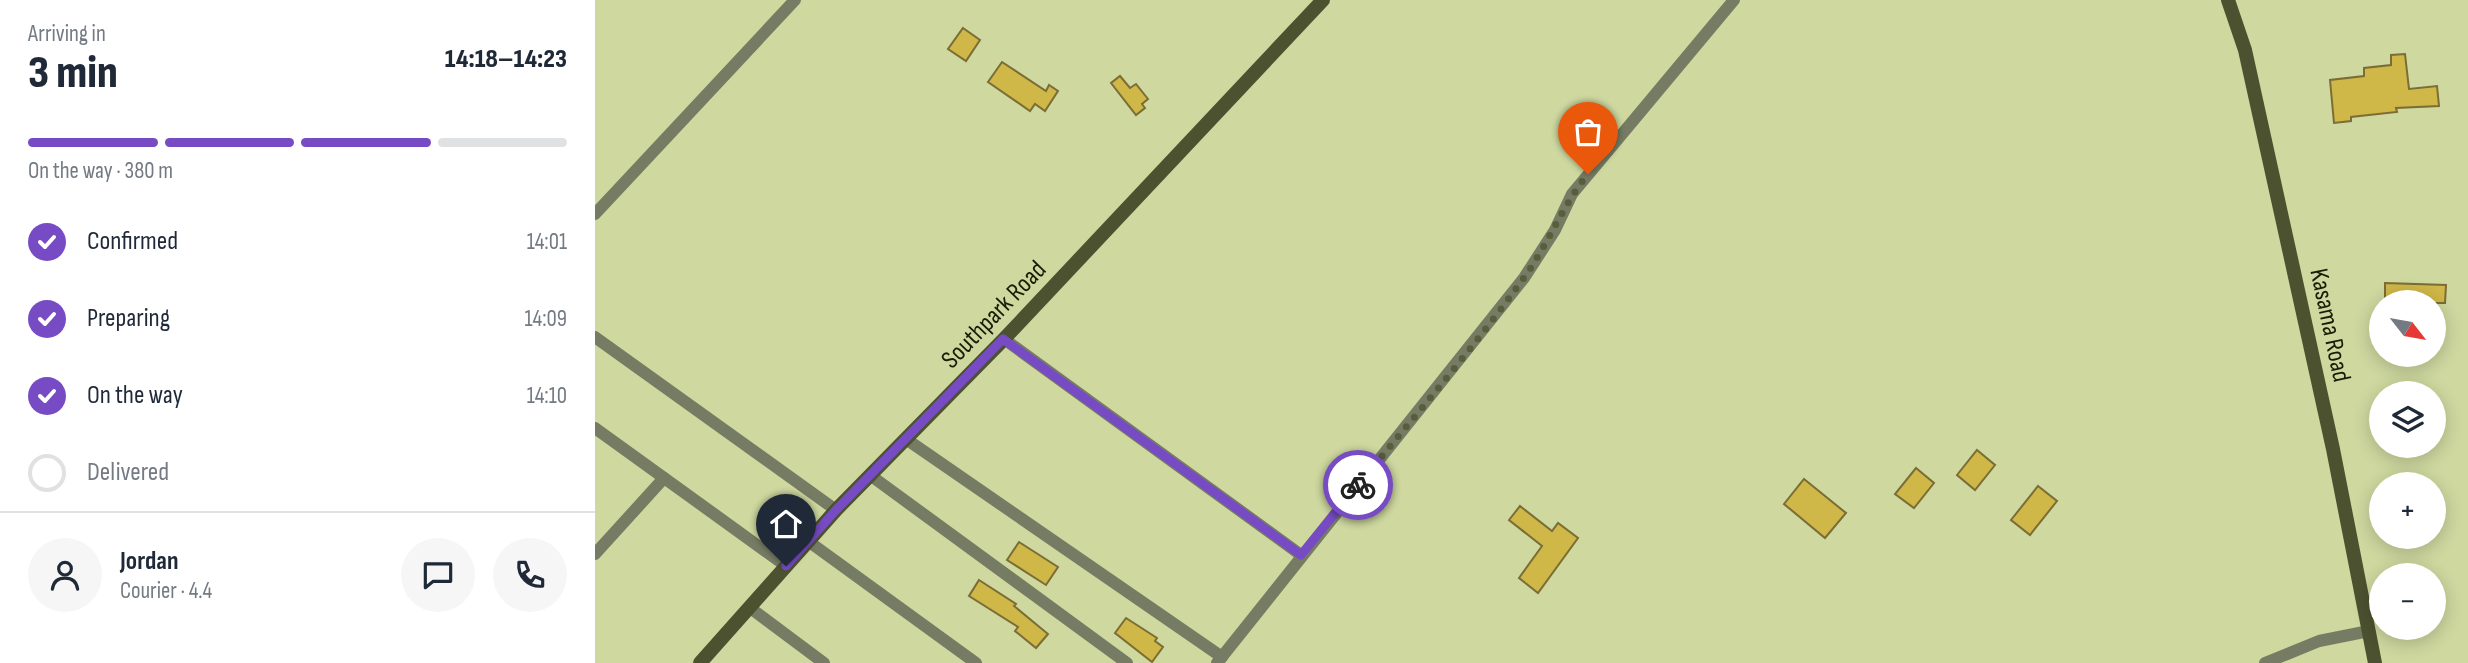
<!DOCTYPE html>
<html lang="en">
<head>
<meta charset="utf-8">
<style>
	body { margin:0; font-family:"Sofia Sans Condensed",sans-serif; background:#f6f6f7; color:#1f2937; height:100vh; display:flex; flex-direction:column; font-size:26px; white-space:nowrap }
	* { box-sizing:border-box; margin:0 }
	p { font-size:23px; color:#747a83 }
	.icon { flex:none; width:38px; height:38px; fill:none; stroke:currentColor; stroke-width:2; stroke-linecap:round; stroke-linejoin:round }
	.map { position:relative; flex:1; overflow:hidden }
	.drawer { display:flex; flex-direction:column; background:#fff; width:595px }
	.drawer>* { flex:none }
	.needle { width:46px; rotate:121deg }
	.controls { position:absolute; left:1774px; top:290px; display:grid; gap:14px }
	.controls a { display:grid; place-items:center; width:77px; height:77px; border-radius:50%; background:#fff; box-shadow:0 4px 18px #0003; font-size:35px }
	.pin { position:absolute; display:grid; place-items:center; width:60px; height:60px; color:#fff; margin:-72px -30px; border-radius:50% 50% 50% 0; rotate:-45deg; box-shadow:0 0 7px #0007 }
	.pin .icon { rotate:45deg }
	.courier { position:absolute; display:grid; place-items:center; width:70px; height:70px; margin:-35px; border:5px solid #774bc4; border-radius:50%; background:#fff; color:#222; box-shadow:0 2px 9px #0007 }
	.overview em { font-style:normal; font-weight:800 }
	.overview div { display:flex; flex-direction:column-reverse }
	.overview { display:flex; align-items:center; justify-content:space-between; height:119px; padding:0 28px }
	h1 { font-size:46px; font-weight:800; line-height:52px }
	.bar { display:grid; grid-template-columns:repeat(4,1fr); gap:10px 7px; align-content:center; height:84px; padding:0 28px }
	.bar i { height:9px; border-radius:5px; background:#e0e1e3 }
	.bar .on { background:#774bc4 }
	.bar p { grid-column:span 4 }
	.line { display:flex; align-items:center; gap:18px; padding:0 28px; border-top:2px solid #e0e1e3 }
	.line div { flex:1 }
	.round { display:grid; place-items:center; flex:none; width:74px; height:74px; border-radius:37px; background:#f6f6f7 }
	ol { padding:0 28px; list-style:none }
	li { display:flex; align-items:center; gap:21px; height:77px }
	li p { margin-inline-start:auto }
	li .icon { padding:7px; border-radius:50%; background:#774bc4; color:#fff; stroke-width:4 }
	li:last-child { color:#747a83 }
	li i { width:38px; height:38px; border:4px solid #e0e1e3; border-radius:50% }
	main { display:flex; flex:1; min-height:0 }
	.map>svg:first-child { display:block }
</style>
</head>
<body>
<main>
<section class="drawer">
<div class="overview"><div><h1>3 min</h1><p>Arriving in</p></div><em>14:18–14:23</em></div>
<div class="bar"><i class="on"></i><i class="on"></i><i class="on"></i><i></i><p>On the way · 380 m</p></div>
<ol>
<li><svg class="icon" aria-label="check" viewBox="0 0 24 24"><path d="M5 12l5 5 9-10"/></svg>Confirmed<p>14:01</p></li>
<li><svg class="icon" aria-label="check" viewBox="0 0 24 24"><path d="M5 12l5 5 9-10"/></svg>Preparing<p>14:09</p></li>
<li><svg class="icon" aria-label="check" viewBox="0 0 24 24"><path d="M5 12l5 5 9-10"/></svg>On the way<p>14:10</p></li>
<li><i></i>Delivered</li>
</ol>
<div class="line" style="height:126px"><a class="round"><svg class="icon" aria-label="person" viewBox="0 0 24 24"><circle cx="12" cy="8" r="4"/><path d="M4 21q1-7 8-7t8 7"/></svg></a><div><b>Jordan</b><p>Courier · 4.4</p></div><a class="round"><svg class="icon" aria-label="chat" viewBox="0 0 24 24"><path d="M4 5h16v11H9l-5 4z"/></svg></a><a class="round"><svg class="icon" aria-label="phone" viewBox="0 0 24 24"><path d="M5 4h4l2 5-3 2q2 4 5 5l2-3 5 2v4C11 20 4 13 5 4z"/></svg></a></div>
</section>
<div class="map">
<svg width="1873" height="663" viewBox="0 0 1873 663">
	<rect width="100%" height="100%" fill="#ced89f"/>
	<!-- building -->
	<g fill="#cfb748" stroke="#7a6d35" stroke-width="2">
		<polygon points="368,28 385,40 371,61 353,49"/>
		<polygon points="1810,54 1814,89 1842,86 1844,106 1801,108 1802,112 1756,117 1756,121 1739,123 1735,80 1769,76 1769,68 1796,65 1796,55"/>
		<polygon points="407,62 451,91 454,85 463,91 450,111 440,104 435,111 393,82"/>
		<polygon points="525,76 535,88 541,84 553,99 547,104 550,108 541,115 516,83"/>
		<polygon points="1790,283 1851,285 1850,303 1795,303 1795,300 1790,299"/>
		<polygon points="1382,450 1400,465 1380,490 1362,475"/>
		<polygon points="1321,468 1339,483 1319,508 1300,494"/>
		<polygon points="1209,479 1251,513 1230,538 1189,504"/>
		<polygon points="1443,486 1462,501 1435,535 1416,520"/>
		<polygon points="925,506 957,531 963,523 983,538 943,593 924,578 947,546 914,520"/>
		<polygon points="424,542 463,567 451,585 412,560"/>
		<polygon points="384,580 421,604 419,606 453,634 441,648 420,631 423,627 374,596"/>
		<polygon points="531,618 562,638 560,641 568,647 557,662 520,633"/>
	</g>
	<g fill="none" stroke-linecap="round" stroke-linejoin="round">
		<!-- street -->
		<g stroke="#767b64" stroke-width="12">
			<polyline points="0,214 200,0"/>
			<polyline points="0,337 241,510"/>
			<polyline points="409,339 706,555"/>
			<polyline points="0,428 191,566"/>
			<polyline points="311,439 627,657"/>
			<polyline points="275,475 532,663"/>
			<polyline points="213,541 381,663"/>
			<polyline points="0,554 69,478"/>
			<polyline points="154,607 229,663"/>
			<polyline points="622,663 929,278 960,230 977,194 1139,0"/>
			<polyline points="1670,663 1724,641 1774,631"/>
		</g>
		<!-- secondary -->
		<g stroke="#4c5230" stroke-width="14">
			<polyline points="1633,0 1650,50 1738,449 1780,663"/>
			<polyline points="105,663 241,510 409,339 728,0"/>
		</g>
	</g>
	<g fill="none" stroke-linecap="round" stroke-linejoin="round">
		<!-- done -->
		<path stroke="#585e3c" stroke-width="7" stroke-dasharray="0 12.6" d="M 763,485 C 819,417 877,350 928,279 C 953,245 967,206 993,174"/>
		<!-- route -->
		<polyline stroke="#774bc4" stroke-width="9" points="191,566 241,510 408,339 706,555 763,485"/>
	</g>
	<g text-anchor="middle" stroke-width="7" stroke-linejoin="round" paint-order="stroke">
		<!-- street labels -->
		<g font-size="26" fill="#191c06" stroke="#ced89f">
			<text transform="translate(398 314) rotate(-46)" y="9">Southpark Road</text>
			<text transform="translate(1736 325) rotate(78)" y="9">Kasama Road</text>
		</g>
	</g>
</svg>
<div class="controls">
<a><svg class="needle" viewBox="-14 -14 28 28"><path d="M0-13l5 13h-10z" fill="#e53935"/><path d="M0 13l5-13h-10z" fill="#747a83"/></svg></a>
<a><svg class="icon" aria-label="layers" viewBox="0 0 24 24"><path d="M12 4l9 5-9 5-9-5zM3 14l9 5 9-5"/></svg></a>
<a>+</a>
<a>−</a>
</div>
<div class="pin" style="left:993px;top:174px;background:#ea580c"><svg class="icon" aria-label="bag" viewBox="0 0 24 24"><path d="M5 8h14l-1 12H6zM9 8a3 3 0 0 1 6 0"/></svg></div>
<div class="pin" style="left:191px;top:566px;background:#1f2937"><svg class="icon" aria-label="home" viewBox="0 0 24 24"><path d="M3 11l9-7 9 7M6 9v11h12V9"/></svg></div>
<div class="courier" style="left:763px;top:485px"><svg class="icon" aria-label="bike" viewBox="0 0 24 24"><circle cx="6" cy="16" r="4"/><circle cx="18" cy="16" r="4"/><path d="M6 16l4-8h5l3 8M10 8l3 8H6M13 5h3"/></svg></div>
</div>
</main>
</body>
</html>
